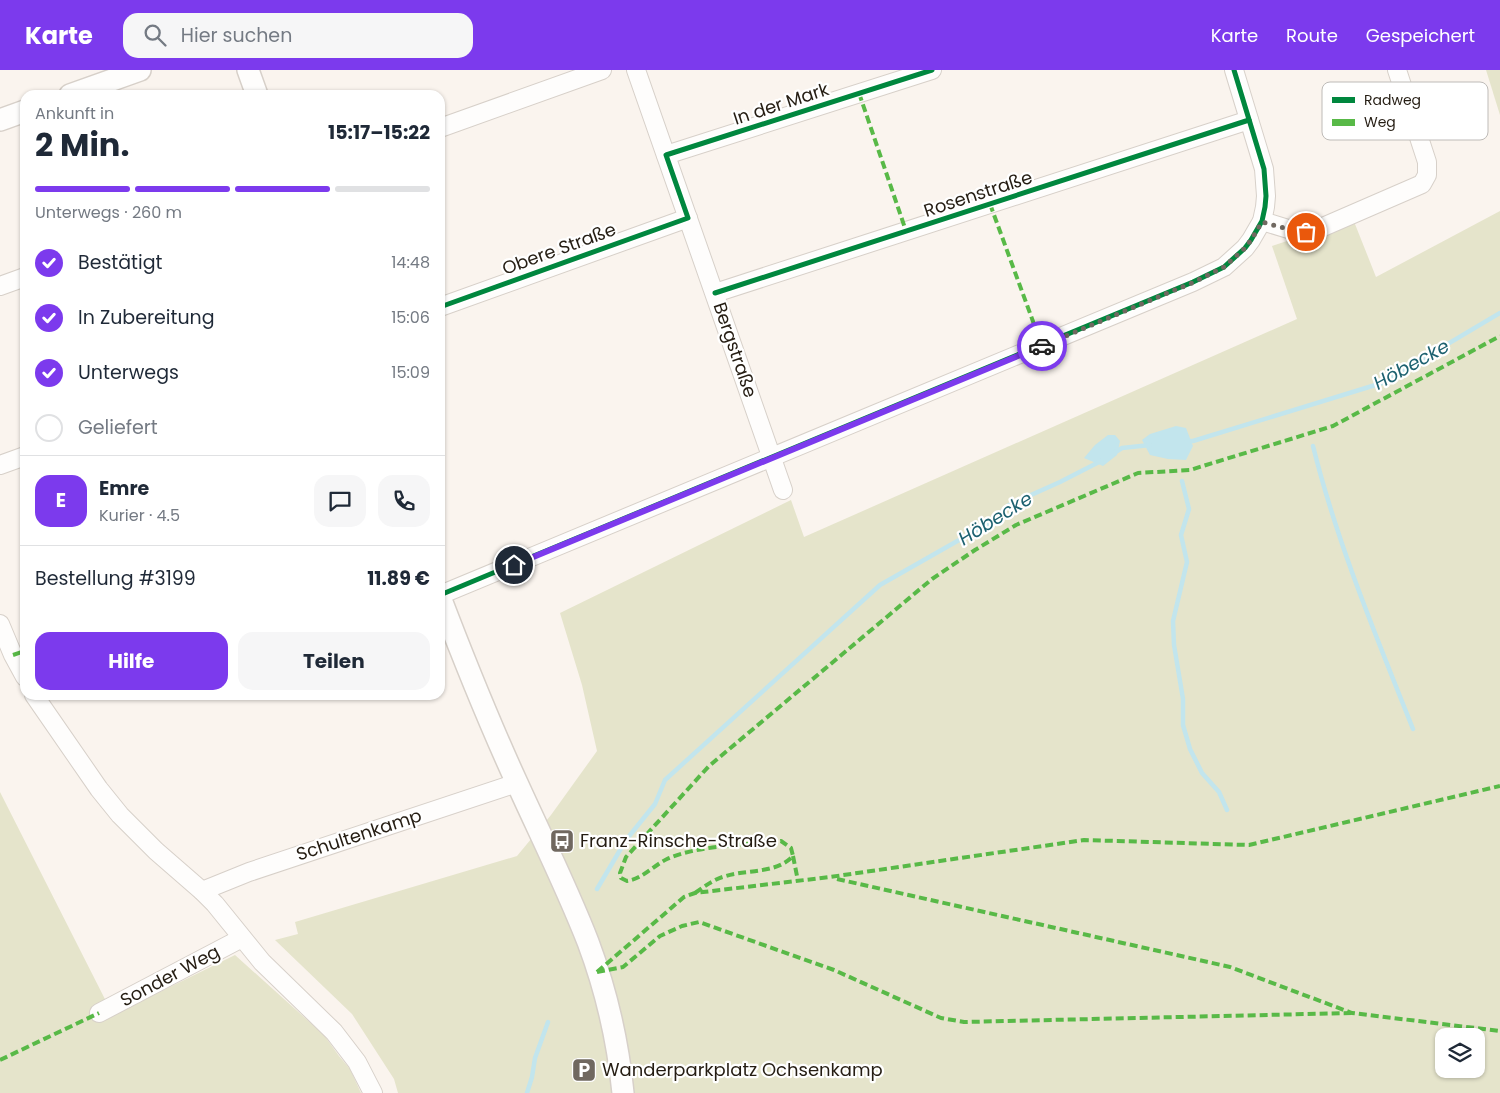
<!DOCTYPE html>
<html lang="de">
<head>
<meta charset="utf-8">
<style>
	body { margin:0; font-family:Poppins,sans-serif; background:#f6f6f7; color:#1f2937; height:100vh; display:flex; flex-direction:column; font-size:19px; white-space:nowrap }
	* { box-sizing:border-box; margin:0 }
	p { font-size:16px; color:#747a83 }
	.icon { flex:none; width:28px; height:28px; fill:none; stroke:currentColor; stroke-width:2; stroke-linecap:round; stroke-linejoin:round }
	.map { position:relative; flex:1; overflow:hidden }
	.drawer { position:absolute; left:20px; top:20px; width:425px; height:610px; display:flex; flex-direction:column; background:#fff; border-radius:15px; box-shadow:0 1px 4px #0004 }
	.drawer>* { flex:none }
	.controls { position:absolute; left:1435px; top:958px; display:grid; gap:10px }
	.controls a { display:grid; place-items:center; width:50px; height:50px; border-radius:10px; background:#fff; box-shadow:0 1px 4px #0004; font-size:25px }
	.pin { position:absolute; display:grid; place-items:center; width:42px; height:42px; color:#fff; margin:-21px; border:2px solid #fff; border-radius:50%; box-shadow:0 1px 5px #0007 }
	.courier { position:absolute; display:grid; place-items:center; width:50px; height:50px; margin:-25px; border:4px solid #7c3aed; border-radius:50%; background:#fff; color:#222; box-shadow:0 1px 6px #0007 }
	.headline em { font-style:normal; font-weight:700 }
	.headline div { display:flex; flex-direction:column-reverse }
	.headline { display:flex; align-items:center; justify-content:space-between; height:85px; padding:0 15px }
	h1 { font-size:32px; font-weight:700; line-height:38px }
	.bar { display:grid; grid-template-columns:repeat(4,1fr); gap:8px 5px; align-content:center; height:60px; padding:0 15px }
	.bar i { height:6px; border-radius:4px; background:#e0e1e3 }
	.bar .on { background:#7c3aed }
	.bar p { grid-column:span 4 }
	.line { display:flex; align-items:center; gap:12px; padding:0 15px; border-top:1px solid #e0e1e3 }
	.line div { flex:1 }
	.round { display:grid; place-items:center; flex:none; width:52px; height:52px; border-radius:15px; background:#f6f6f7 }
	ol { padding:0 15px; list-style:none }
	li { display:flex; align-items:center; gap:15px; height:55px }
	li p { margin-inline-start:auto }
	li .icon { padding:5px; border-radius:50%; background:#7c3aed; color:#fff; stroke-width:4 }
	li:last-child { color:#747a83 }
	li i { width:28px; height:28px; border:2px solid #e0e1e3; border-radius:50% }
	.cta { display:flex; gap:10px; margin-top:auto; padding:10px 15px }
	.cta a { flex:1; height:58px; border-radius:15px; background:#7c3aed; color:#fff; font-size:20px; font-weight:700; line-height:58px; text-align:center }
	.cta a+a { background:#f6f6f7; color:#1f2937 }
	header { display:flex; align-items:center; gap:30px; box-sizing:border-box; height:70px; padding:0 25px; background:#7c3aed; color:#fff }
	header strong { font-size:24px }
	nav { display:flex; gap:28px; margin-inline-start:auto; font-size:18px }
	.search { width:350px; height:45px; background:#f6f6f7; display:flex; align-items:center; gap:12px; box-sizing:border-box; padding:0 18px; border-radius:15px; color:#747a83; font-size:19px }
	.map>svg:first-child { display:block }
</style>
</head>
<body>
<header>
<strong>Karte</strong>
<div class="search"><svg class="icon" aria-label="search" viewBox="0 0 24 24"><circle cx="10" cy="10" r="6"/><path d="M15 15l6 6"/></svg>Hier suchen</div>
<nav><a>Karte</a><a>Route</a><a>Gespeichert</a></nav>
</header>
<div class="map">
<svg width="1500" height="1023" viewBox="0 0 1500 1023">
	<rect width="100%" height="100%" fill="#faf4ee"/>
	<!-- green -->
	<g fill="#e5e4cb" fill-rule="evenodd">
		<polygon points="1486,0 1500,0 1500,45"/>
		<path d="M 1500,141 L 1500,1023 L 398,1023 L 394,1009 L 352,944 L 275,870 L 298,864 L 295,852 L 517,786 L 551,745 L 597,681 L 582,615 L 560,543 L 791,430 L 804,467 L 1297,249 L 1272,176 L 1353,149 L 1376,207 ZM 1444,966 L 1476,966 L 1476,999 L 1444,999 Z"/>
		<polygon points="0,722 113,945 235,885 324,965 339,986 350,999 361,1023 0,1023"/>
	</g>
	<!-- water -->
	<g fill="#c2e5ed">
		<polygon points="1176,356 1186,358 1193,376 1186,390 1168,389 1150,385 1142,370 1150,364"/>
		<polygon points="1108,365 1115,365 1120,371 1117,385 1103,396 1084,388 1095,375"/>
	</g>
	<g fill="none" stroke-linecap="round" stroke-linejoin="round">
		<!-- stream -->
		<g stroke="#c2e5ed" stroke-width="4.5">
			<polyline points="1187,371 1193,371 1382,313 1500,243"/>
			<path d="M 1313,376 C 1337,473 1376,566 1413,659"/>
			<polyline points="1114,383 1122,378 1150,375"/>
			<polyline points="1182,411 1189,439 1181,465 1187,492 1173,551 1174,575 1183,629 1183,655 1190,679 1202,703 1219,722 1227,740"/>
			<polyline points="597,819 626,770 655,734 665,710 880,515 989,453 1009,435 1060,412 1101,391"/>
			<polyline points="527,1023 532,1007 535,988 548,952"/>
		</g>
		<defs>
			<g id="minor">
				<polyline points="636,0 783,420"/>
				<polyline points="440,58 602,0"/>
				<polyline points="666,85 932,0"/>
				<polyline points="1262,151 1298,162 1316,160 1422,114 1427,105 1427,92 1397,0"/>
				<polyline points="0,216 25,207"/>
				<polyline points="715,223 1249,50"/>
				<polyline points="440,237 688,148"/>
				<polyline points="0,395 25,386"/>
				<polyline points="440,525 1193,212 1224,197 1245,178 1251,170 1262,151 1265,137 1266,126 1264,99 1234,0"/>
				<polyline points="0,554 13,585 25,607"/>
				<polyline points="34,625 99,719 120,745 156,781 202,821 215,834 262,892 334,962 357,992 373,1023"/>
				<polyline points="202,821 249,802 517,713"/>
				<polyline points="99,943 242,868"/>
			</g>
			<g id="tertiary">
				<polyline points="248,0 257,25"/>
				<polyline points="70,25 140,0"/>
				<polyline points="0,50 25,41"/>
				<path d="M 440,527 C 464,590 489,652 517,713 C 541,766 567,818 588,872 C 606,920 618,972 623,1023"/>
			</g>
		</defs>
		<!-- minor casing -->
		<use href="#minor" stroke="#d7d0c9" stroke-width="20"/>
		<!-- tertiary casing -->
		<use href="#tertiary" stroke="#d7d0c9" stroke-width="24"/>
		<!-- minor -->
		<use href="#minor" stroke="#fefdfc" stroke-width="18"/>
		<!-- tertiary -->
		<use href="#tertiary" stroke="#fefdfc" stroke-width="21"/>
		<!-- quiet -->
		<g stroke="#58b947" stroke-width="4" stroke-dasharray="8 4" stroke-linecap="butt">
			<polyline points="859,23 906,161"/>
			<polyline points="990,134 1042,276"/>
			<polyline points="13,585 25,581"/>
			<polyline points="793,786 798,811"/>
			<polyline points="837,809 1230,897 1352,943 1500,961"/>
			<path d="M 695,823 C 705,816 714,809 726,806 C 749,799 776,804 793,786 L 791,778 L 781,771 C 747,775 698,775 667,789 C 653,796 642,809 627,811 L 621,808 L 620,803 L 626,787 L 709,696 L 932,509 L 975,480 L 1016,455 L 1138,403 L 1190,400 L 1333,356 L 1500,266"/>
			<polyline points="597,902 684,827 695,823 830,807 1084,770 1249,775 1500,716"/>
			<polyline points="597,902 623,897 660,866 682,856 699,852 834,900 941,948 964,952 1352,943"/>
			<polyline points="0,990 99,943"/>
		</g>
		<defs>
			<g id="cycleway">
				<polyline points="715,223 1249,50"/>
				<polyline points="440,237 688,148 666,85 932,0"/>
				<polyline points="440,525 1193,212 1224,197 1245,178 1251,170 1262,151 1265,137 1266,126 1264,99 1234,0"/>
			</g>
		</defs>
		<!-- cycleway casing -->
		<use href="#cycleway" stroke="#fff" stroke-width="8"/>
		<!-- cycleway -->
		<use href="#cycleway" stroke="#00873e" stroke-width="5"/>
	</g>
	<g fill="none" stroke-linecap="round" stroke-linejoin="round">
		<!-- done -->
		<polyline stroke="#706860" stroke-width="5" stroke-dasharray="0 9" points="1042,276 1194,212 1224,197 1245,178 1251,170 1262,152 1291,160 1306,162"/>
		<!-- route -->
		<polyline stroke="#7c3aed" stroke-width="6" points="514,495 1042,276"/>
	</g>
	<!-- icons -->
	<defs>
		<symbol id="bus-square" viewBox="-11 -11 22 22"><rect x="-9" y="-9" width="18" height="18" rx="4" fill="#706860" stroke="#fff"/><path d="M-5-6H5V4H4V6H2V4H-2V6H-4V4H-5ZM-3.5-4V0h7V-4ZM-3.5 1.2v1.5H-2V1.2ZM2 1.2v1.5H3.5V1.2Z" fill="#fff"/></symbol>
		<symbol id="parking-square" viewBox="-11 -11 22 22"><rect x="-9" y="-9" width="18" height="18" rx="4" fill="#706860" stroke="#fff"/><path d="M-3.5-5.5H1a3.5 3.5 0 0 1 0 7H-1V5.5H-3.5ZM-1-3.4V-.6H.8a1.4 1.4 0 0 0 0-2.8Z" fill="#fff"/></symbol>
	</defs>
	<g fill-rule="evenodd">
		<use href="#bus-square" x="548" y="757" width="28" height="28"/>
		<use href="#parking-square" x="570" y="986" width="28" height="28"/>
	</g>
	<g text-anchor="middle" stroke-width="4.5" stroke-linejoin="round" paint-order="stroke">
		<!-- street labels -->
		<g font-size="18" fill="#251d13" stroke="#fff">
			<text transform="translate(781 34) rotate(-18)" y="6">In der Mark</text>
			<text transform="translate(978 124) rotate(-18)" y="6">Rosenstraße</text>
			<text transform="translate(559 179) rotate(-20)" y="6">Obere Straße</text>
			<text transform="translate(735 280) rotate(71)" y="6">Bergstraße</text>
			<text transform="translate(359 765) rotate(-18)" y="6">Schultenkamp</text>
			<text transform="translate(170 906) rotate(-28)" y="6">Sonder Weg</text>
		</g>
		<!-- poi labels -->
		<g font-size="18" fill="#251d13" stroke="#fff" text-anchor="start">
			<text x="580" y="777">Franz-Rinsche-Straße</text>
			<text x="602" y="1006">Wanderparkplatz Ochsenkamp</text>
		</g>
		<!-- water labels -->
		<g font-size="19" font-style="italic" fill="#1c6170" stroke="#fff">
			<text transform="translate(1411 294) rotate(-29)" y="7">Höbecke</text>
			<text transform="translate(995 448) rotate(-32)" y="7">Höbecke</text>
		</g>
	</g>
	<!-- legend -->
	<rect x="1322" y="12" width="166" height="58" rx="8" fill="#fff" stroke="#bebbb8" stroke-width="1"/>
	<rect x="1332" y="27" width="23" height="6" fill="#00873e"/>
	<rect x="1332" y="49" width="23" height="7" fill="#58b947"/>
	<g font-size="14" fill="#251d13">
		<text x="1364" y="35">Radweg</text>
		<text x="1364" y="57">Weg</text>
	</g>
</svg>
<div class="controls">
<a><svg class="icon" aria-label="layers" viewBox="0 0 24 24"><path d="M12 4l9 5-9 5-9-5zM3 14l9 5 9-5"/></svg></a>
</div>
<div class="pin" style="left:1306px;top:162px;background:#ea580c"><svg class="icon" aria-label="bag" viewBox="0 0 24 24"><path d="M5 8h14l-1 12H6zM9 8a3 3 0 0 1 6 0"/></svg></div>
<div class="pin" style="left:514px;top:495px;background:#1f2937"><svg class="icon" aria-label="home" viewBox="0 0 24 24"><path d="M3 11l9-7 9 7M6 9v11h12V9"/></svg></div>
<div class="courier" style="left:1042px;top:276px"><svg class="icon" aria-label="car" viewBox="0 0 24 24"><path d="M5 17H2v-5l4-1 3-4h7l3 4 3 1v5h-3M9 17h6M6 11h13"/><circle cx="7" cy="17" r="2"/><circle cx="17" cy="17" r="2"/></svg></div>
<section class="drawer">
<div class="headline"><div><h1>2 Min.</h1><p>Ankunft in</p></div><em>15:17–15:22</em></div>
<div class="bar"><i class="on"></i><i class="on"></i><i class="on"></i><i></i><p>Unterwegs · 260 m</p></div>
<ol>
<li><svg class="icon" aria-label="check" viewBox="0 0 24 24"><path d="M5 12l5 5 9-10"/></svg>Bestätigt<p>14:48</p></li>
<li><svg class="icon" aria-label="check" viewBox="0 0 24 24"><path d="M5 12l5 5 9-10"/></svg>In Zubereitung<p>15:06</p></li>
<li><svg class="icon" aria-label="check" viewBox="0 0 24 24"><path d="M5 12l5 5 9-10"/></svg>Unterwegs<p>15:09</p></li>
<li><i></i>Geliefert</li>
</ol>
<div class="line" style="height:90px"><b class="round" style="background:#7c3aed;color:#fff">E</b><div><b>Emre</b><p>Kurier · 4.5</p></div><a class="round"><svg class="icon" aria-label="chat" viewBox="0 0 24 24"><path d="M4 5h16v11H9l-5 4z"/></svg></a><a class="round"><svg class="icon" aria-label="phone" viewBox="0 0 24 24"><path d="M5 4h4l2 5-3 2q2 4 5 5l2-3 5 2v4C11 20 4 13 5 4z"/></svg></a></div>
<div class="line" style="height:65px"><div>Bestellung #3199</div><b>11.89 €</b></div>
<div class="cta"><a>Hilfe</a><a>Teilen</a></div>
</section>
</div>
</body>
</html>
